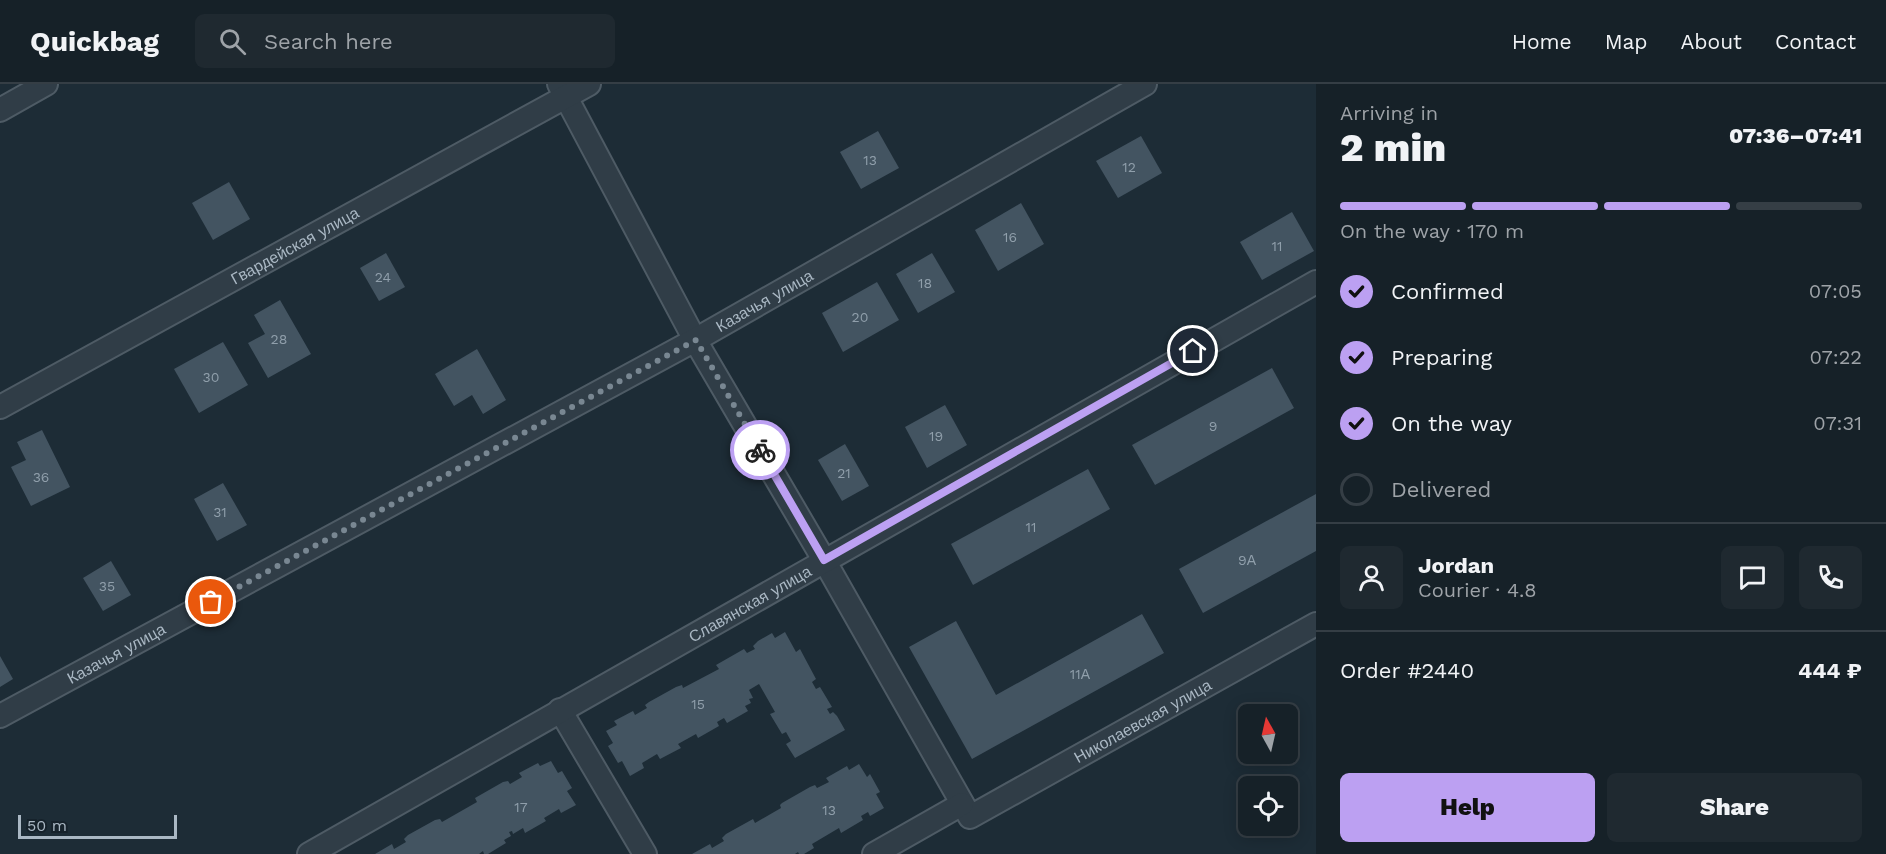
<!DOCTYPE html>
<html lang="en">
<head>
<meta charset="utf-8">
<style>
	body { margin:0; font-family:"Work Sans",sans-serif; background:#1f2930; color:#f1f3f6; height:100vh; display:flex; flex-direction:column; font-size:22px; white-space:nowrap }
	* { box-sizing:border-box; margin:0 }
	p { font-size:20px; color:#9ea3a8 }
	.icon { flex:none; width:33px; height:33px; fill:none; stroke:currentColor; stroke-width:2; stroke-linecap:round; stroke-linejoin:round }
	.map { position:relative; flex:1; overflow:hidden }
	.sheet { display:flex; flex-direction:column; background:#162128; width:570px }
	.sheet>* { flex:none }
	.needle { width:39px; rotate:352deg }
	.buttons { position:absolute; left:1238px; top:620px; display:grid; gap:12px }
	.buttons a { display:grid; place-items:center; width:60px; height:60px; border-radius:9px; background:#162128; box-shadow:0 3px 15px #0003,0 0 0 2px #353e45; font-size:30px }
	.scale { position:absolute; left:18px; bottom:15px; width:159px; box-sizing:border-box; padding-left:6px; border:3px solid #aab8c4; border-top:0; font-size:16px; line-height:21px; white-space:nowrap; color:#aab8c4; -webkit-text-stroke:4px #16222b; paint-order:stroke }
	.pin { position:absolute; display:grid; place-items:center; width:51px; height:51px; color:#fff; margin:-26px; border:3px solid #fff; border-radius:50%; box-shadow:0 2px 6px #0007 }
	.courier { position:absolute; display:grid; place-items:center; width:60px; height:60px; margin:-30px; border:4px solid #bca0f2; border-radius:50%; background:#fff; color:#222; box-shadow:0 2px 8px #0007 }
	.summary em { font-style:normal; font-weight:800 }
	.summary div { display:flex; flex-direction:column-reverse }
	.summary { display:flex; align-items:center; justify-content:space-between; height:102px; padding:0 24px }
	h1 { font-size:39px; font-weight:800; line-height:45px }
	.bar { display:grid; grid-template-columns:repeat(4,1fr); gap:9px 6px; align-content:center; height:72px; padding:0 24px }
	.bar i { height:8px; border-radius:4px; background:#353e45 }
	.bar .selected { background:#bca0f2 }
	.bar p { grid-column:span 4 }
	.line { display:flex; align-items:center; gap:15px; padding:0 24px; border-top:2px solid #353e45 }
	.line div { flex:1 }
	.round { display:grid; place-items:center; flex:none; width:63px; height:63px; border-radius:9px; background:#1f2930 }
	ol { padding:0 24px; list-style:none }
	li { display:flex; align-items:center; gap:18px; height:66px }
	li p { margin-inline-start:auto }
	li .icon { padding:6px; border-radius:50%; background:#bca0f2; color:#111; stroke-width:4 }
	li:last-child { color:#9ea3a8 }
	li i { width:33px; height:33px; border:3px solid #353e45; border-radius:50% }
	.button { display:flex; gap:12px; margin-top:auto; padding:12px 24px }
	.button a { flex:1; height:69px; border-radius:9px; background:#bca0f2; color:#111; font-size:24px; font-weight:800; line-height:69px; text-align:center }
	.button a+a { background:#1f2930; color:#f1f3f6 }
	header { display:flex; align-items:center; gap:36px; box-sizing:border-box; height:84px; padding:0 30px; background:#162128; border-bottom:2px solid #353e45 }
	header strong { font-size:28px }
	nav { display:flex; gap:33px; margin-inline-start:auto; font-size:21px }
	.search { width:420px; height:54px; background:#1f2930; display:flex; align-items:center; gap:15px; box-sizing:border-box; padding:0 21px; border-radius:9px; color:#9ea3a8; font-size:22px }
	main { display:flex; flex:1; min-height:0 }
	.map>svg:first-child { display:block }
</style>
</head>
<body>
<header>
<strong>Quickbag</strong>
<div class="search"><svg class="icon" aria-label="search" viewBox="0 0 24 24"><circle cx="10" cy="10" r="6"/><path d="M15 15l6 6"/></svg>Search here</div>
<nav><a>Home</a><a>Map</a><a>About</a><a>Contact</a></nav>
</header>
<main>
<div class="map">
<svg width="1316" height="770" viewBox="0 0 1316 770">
	<rect width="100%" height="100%" fill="#1d2c36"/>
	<!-- building -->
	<g fill="#435461">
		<polygon points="878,47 899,84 861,105 840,68"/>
		<polygon points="1141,52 1162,89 1118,114 1096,77"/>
		<polygon points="229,98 250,135 213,156 192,119"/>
		<polygon points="1021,119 1044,160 998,187 975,146"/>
		<polygon points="1292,128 1314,167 1262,196 1240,158"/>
		<polygon points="386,169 405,203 379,217 360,184"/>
		<polygon points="932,169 955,208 918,229 896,190"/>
		<polygon points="877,198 899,236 843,268 822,229"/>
		<polygon points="280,216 311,270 268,294 248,259 265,250 254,231"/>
		<polygon points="223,258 248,301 199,329 174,285"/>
		<polygon points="477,265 506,316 483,330 472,311 454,322 435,290"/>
		<polygon points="1272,284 1294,324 1155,401 1132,361"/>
		<polygon points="945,321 967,361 927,384 905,343"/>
		<polygon points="42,346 70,403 31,422 11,383 26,376 17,358"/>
		<polygon points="845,360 869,402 842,417 818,376"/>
		<polygon points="1088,385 1110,425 973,501 951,460"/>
		<polygon points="223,399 247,441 217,457 194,415"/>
		<polygon points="1316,410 1316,467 1203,529 1179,485"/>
		<polygon points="111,477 131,511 103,527 83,494"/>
		<polygon points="1142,530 1164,569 972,675 909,563 956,537 996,611"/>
		<polygon points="785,548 796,568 800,565 816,595 812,598 816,605 820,603 832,623 827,625 830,630 833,628 837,632 845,646 795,674 786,660 791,657 786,648 782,650 770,630 775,628 759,600 749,606 753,614 749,615 751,619 745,622 748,627 727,639 724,634 717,638 719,642 698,654 696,650 678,660 681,664 660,675 657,670 642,679 644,684 630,692 622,677 618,679 608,662 613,659 606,647 617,641 614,637 633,627 635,631 647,624 645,621 649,618 676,603 682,601 683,604 719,585 716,581 744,565 747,569 755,565 753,562 758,557 772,549 775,554"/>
		<polygon points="0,572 13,595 0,603"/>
		<polygon points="551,677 558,689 562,687 572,704 567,707 576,721 561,729 559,725 544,734 546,737 525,749 523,744 513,750 512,747 509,748 511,752 504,756 506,759 488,770 484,770 483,767 479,770 375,770 392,760 394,765 406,758 404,755 408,751 435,736 440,735 442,738 477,718 475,714 503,698 508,697 510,700 522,693 519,689 538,679 540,682"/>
		<polygon points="859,680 867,693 870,690 880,708 876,710 884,724 870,732 868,728 861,732 863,736 841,749 839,744 812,760 814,764 804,770 799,770 798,768 795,770 692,770 710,760 712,764 724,757 722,754 726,750 753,735 755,739 781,724 780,721 782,719 810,703 815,701 817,704 829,698 826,694 847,682 849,686"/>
	</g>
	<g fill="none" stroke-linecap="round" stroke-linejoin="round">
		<defs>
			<g id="minor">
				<path id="s1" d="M 559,0 L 695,256 L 824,476 L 970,733 L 1316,540"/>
				<polyline points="0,26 46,0"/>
				<path id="s2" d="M 0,323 L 589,0"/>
				<polyline points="560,626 645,770"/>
				<path id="s3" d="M 0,632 L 695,256 L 1145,0"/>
				<path id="s4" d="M 309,770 L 1316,198"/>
				<polyline points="874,770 962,720"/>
			</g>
		</defs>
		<!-- minor casing -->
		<use href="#minor" stroke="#4e5b65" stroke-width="26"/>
		<!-- minor -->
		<use href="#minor" stroke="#303d47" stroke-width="22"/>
	</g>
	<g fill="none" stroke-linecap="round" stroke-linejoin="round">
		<!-- done -->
		<polyline stroke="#798792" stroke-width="6" stroke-dasharray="0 10.8" points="211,518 696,256 760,366"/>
		<!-- route -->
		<polyline stroke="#bca0f2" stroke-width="8" points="760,366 824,476 1193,267"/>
	</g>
	<g text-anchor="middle" stroke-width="4.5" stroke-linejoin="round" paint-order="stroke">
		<!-- number labels -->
		<g font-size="14" fill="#909fab">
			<text x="870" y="81">13</text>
			<text x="1129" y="88">12</text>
			<text x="1010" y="158">16</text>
			<text x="1277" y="167">11</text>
			<text x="383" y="198">24</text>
			<text x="925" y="204">18</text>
			<text x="860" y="238">20</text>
			<text x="279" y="260">28</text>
			<text x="211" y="298">30</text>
			<text x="1213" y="347">9</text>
			<text x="936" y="357">19</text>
			<text x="844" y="394">21</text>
			<text x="41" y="398">36</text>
			<text x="220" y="433">31</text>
			<text x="1031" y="448">11</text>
			<text x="1247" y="481">9А</text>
			<text x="107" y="507">35</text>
			<text x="1080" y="595">11А</text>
			<text x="698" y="625">15</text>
			<text x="521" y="728">17</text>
			<text x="829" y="731">13</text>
		</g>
		<!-- street labels -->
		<g font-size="16" fill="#aab8c4" stroke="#16222b">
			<text dy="6" stroke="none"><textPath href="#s2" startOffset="336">Гвардейская улица</textPath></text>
			<text dy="6" stroke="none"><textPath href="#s3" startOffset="870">Казачья улица</textPath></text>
			<text dy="6" stroke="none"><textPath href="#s4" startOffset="507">Славянская улица</textPath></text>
			<text dy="6" stroke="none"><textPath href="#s3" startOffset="132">Казачья улица</textPath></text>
			<text dy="6" stroke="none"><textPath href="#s1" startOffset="1038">Николаевская улица</textPath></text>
		</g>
	</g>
</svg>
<div class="buttons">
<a><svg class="needle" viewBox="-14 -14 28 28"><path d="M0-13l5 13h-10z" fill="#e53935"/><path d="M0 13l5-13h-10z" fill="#9ea3a8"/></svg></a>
<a><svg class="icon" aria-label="locate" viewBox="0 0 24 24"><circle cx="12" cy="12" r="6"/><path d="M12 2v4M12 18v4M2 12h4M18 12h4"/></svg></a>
</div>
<div class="scale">50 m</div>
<div class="pin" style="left:211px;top:518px;background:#ea580c"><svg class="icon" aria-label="bag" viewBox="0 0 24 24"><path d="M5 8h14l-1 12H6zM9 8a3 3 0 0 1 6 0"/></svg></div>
<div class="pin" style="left:1193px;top:267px;background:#1f2937"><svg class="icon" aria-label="home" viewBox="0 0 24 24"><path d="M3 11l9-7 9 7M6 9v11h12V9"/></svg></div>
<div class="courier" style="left:760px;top:366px"><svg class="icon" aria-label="bike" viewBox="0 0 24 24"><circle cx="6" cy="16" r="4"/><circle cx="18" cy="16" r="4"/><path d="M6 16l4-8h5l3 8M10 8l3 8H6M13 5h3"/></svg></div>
</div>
<section class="sheet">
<div class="summary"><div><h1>2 min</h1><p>Arriving in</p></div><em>07:36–07:41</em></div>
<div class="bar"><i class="selected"></i><i class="selected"></i><i class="selected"></i><i></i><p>On the way · 170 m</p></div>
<ol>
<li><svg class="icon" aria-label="check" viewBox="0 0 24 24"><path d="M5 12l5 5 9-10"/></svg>Confirmed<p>07:05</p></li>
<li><svg class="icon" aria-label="check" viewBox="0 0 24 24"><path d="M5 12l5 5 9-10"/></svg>Preparing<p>07:22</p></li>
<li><svg class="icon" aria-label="check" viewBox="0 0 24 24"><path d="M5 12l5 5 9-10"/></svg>On the way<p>07:31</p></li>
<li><i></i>Delivered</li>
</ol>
<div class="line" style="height:108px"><a class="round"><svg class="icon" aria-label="person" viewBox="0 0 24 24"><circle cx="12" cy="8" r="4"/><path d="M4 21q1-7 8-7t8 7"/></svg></a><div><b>Jordan</b><p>Courier · 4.8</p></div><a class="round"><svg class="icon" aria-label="chat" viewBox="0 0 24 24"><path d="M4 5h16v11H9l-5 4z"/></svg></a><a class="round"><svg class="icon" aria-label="phone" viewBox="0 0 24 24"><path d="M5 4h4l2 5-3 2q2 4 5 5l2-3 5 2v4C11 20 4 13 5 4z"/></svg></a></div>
<div class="line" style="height:78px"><div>Order #2440</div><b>444 ₽</b></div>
<div class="button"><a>Help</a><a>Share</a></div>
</section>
</main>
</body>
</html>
